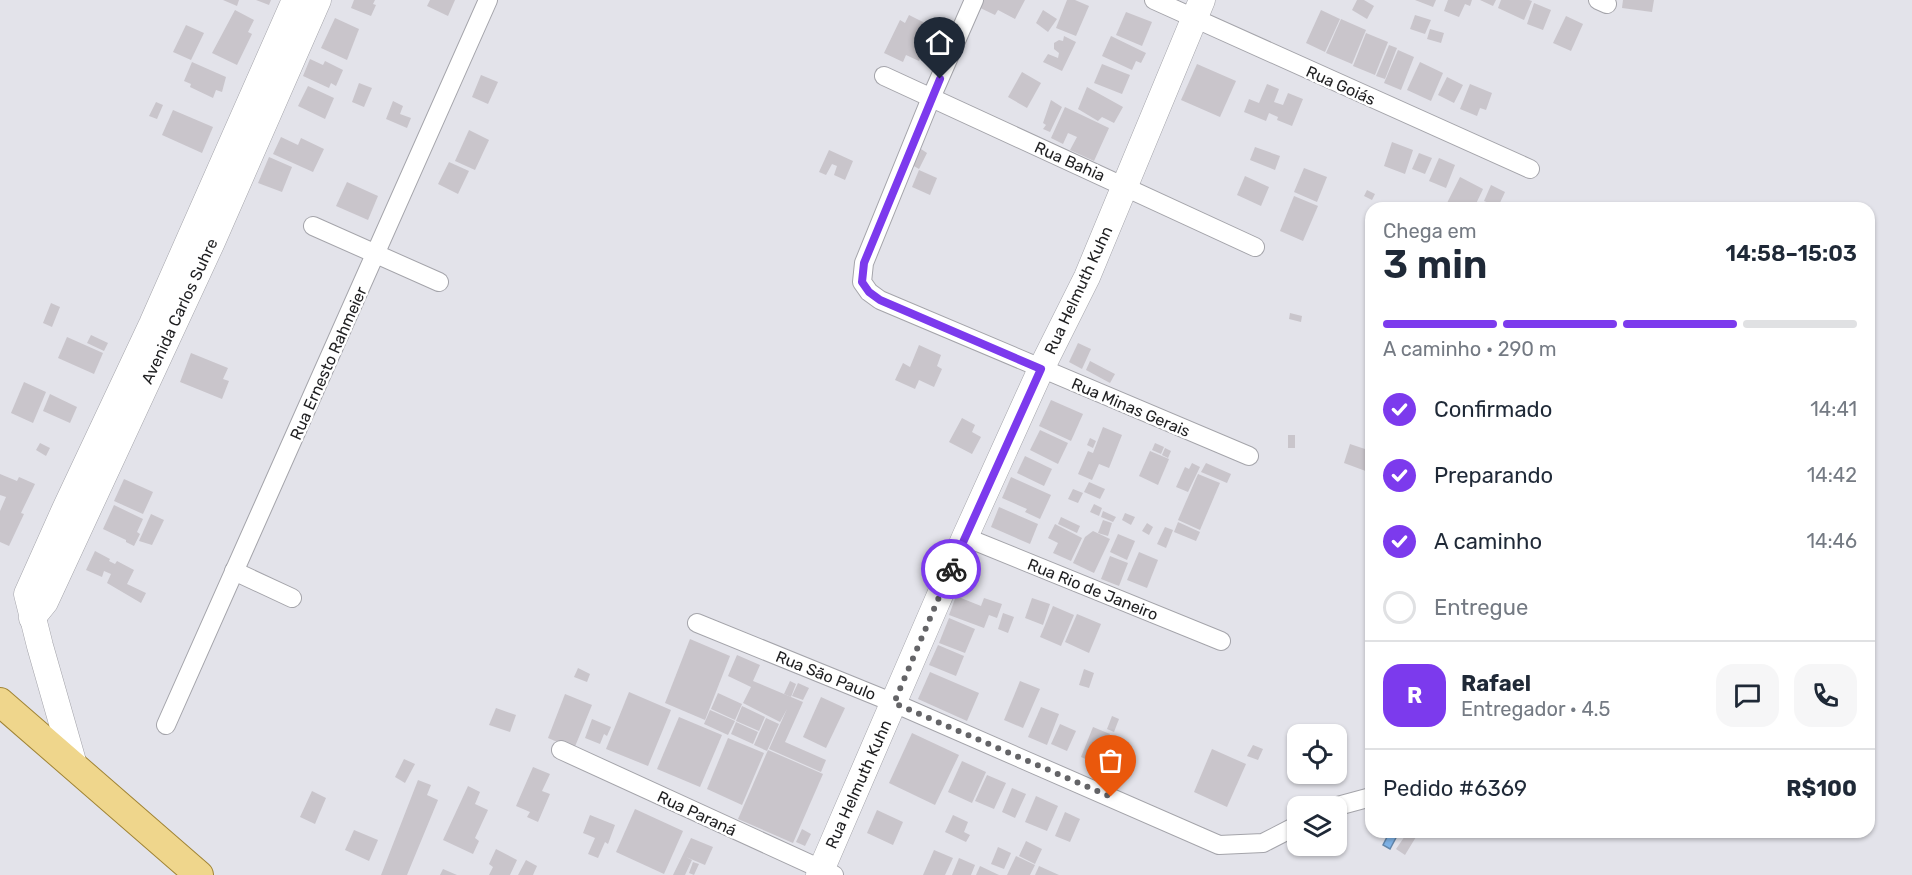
<!DOCTYPE html>
<html lang="pt">
<head>
<meta charset="utf-8">
<style>
	body { margin:0; font-family:Rubik,sans-serif; background:#f6f6f7; color:#1f2937; height:100vh; display:flex; flex-direction:column; font-size:22px; white-space:nowrap }
	* { box-sizing:border-box; margin:0 }
	p { font-size:20px; color:#747a83 }
	.icon { flex:none; width:33px; height:33px; fill:none; stroke:currentColor; stroke-width:2; stroke-linecap:round; stroke-linejoin:round }
	.map { position:relative; flex:1; overflow:hidden }
	.drawer { position:absolute; left:1365px; top:202px; width:510px; height:636px; display:flex; flex-direction:column; background:#fff; border-radius:18px; box-shadow:0 2px 4px #0004 }
	.drawer>* { flex:none }
	.buttons { position:absolute; left:1287px; top:724px; display:grid; gap:12px }
	.buttons a { display:grid; place-items:center; width:60px; height:60px; border-radius:12px; background:#fff; box-shadow:0 2px 4px #0004; font-size:30px }
	.pin { position:absolute; display:grid; place-items:center; width:51px; height:51px; color:#fff; margin:-62px -26px; border-radius:50% 50% 50% 0; rotate:-45deg; box-shadow:0 0 6px #0007 }
	.pin .icon { rotate:45deg }
	.courier { position:absolute; display:grid; place-items:center; width:60px; height:60px; margin:-30px; border:4px solid #7c3aed; border-radius:50%; background:#fff; color:#222; box-shadow:0 2px 8px #0007 }
	.summary em { font-style:normal; font-weight:600 }
	.summary div { display:flex; flex-direction:column-reverse }
	.summary { display:flex; align-items:center; justify-content:space-between; height:102px; padding:0 18px }
	h1 { font-size:39px; font-weight:600; line-height:45px }
	.bar { display:grid; grid-template-columns:repeat(4,1fr); gap:9px 6px; align-content:center; height:72px; padding:0 18px }
	.bar i { height:8px; border-radius:4px; background:#e0e1e3 }
	.bar .on { background:#7c3aed }
	.bar p { grid-column:span 4 }
	.line { display:flex; align-items:center; gap:15px; padding:0 18px; border-top:2px solid #e0e1e3 }
	.line div { flex:1 }
	.round { display:grid; place-items:center; flex:none; width:63px; height:63px; border-radius:18px; background:#f6f6f7 }
	ol { padding:0 18px; list-style:none }
	li { display:flex; align-items:center; gap:18px; height:66px }
	li p { margin-inline-start:auto }
	li .icon { padding:6px; border-radius:50%; background:#7c3aed; color:#fff; stroke-width:4 }
	li:last-child { color:#747a83 }
	li i { width:33px; height:33px; border:3px solid #e0e1e3; border-radius:50% }
	.map>svg:first-child { display:block }
</style>
</head>
<body>
<div class="map">
<svg width="1912" height="875" viewBox="0 0 1912 875">
	<rect width="100%" height="100%" fill="#e3e3ea"/>
	<!-- water -->
	<polygon fill="#7eb2e6" stroke="#6286ab" stroke-width="1.5" points="1379,833 1395,833 1398,834 1390,849 1383,845 1387,837"/>
	<!-- building -->
	<g fill="#c9c5cb">
		<polygon points="223,0 239,0 237,6"/>
		<polygon points="256,0 271,0 269,5"/>
		<polygon points="354,0 375,0 373,4 376,5 371,16 351,8"/>
		<polygon points="430,0 455,0 448,16 427,6"/>
		<polygon points="976,0 1025,0 1015,19 998,10 995,15 974,5"/>
		<polygon points="1067,0 1075,0 1089,6 1076,36 1056,28"/>
		<polygon points="1357,0 1364,0 1374,6 1367,19 1352,10"/>
		<polygon points="1415,0 1436,0 1433,7"/>
		<polygon points="1448,0 1472,0 1470,6 1465,4 1459,17 1444,11"/>
		<polygon points="1480,0 1496,0 1493,6"/>
		<polygon points="1501,0 1529,0 1532,1 1524,20 1498,8"/>
		<polygon points="1623,0 1654,0 1652,12 1622,8"/>
		<polygon points="1534,3 1551,10 1543,30 1527,24"/>
		<polygon points="235,10 254,20 248,32 252,34 237,65 212,53"/>
		<polygon points="1043,10 1057,19 1048,32 1036,23"/>
		<polygon points="1321,10 1340,19 1325,52 1306,43"/>
		<polygon points="1126,12 1152,22 1142,46 1116,35"/>
		<polygon points="909,15 929,25 919,46 924,49 919,61 906,55 903,62 884,53 900,20 905,23"/>
		<polygon points="1415,15 1431,20 1425,34 1410,29"/>
		<polygon points="1566,16 1583,24 1571,51 1553,43"/>
		<polygon points="335,18 359,29 347,60 321,48"/>
		<polygon points="1341,19 1366,30 1352,64 1326,53"/>
		<polygon points="186,25 204,33 191,60 173,52"/>
		<polygon points="1430,29 1444,33 1441,43 1427,39"/>
		<polygon points="1366,33 1388,42 1375,75 1353,66"/>
		<polygon points="1064,36 1076,42 1062,71 1043,62 1048,54 1058,58 1059,53 1054,49 1054,43 1059,40 1063,41"/>
		<polygon points="1111,36 1146,53 1141,63 1136,61 1132,70 1102,56"/>
		<polygon points="1389,45 1397,48 1385,79 1376,76"/>
		<polygon points="1398,50 1414,57 1401,90 1384,83"/>
		<polygon points="310,59 323,65 325,61 343,70 336,86 331,83 329,88 303,76"/>
		<polygon points="192,62 226,77 222,92 216,90 213,98 190,87 191,84 184,81"/>
		<polygon points="1420,62 1443,73 1431,101 1407,90"/>
		<polygon points="1102,64 1130,75 1122,94 1094,83"/>
		<polygon points="1197,64 1236,81 1220,117 1181,100"/>
		<polygon points="1022,72 1041,83 1027,108 1008,97"/>
		<polygon points="481,75 498,82 488,104 472,97"/>
		<polygon points="1447,77 1463,85 1454,103 1438,95"/>
		<polygon points="359,83 372,88 364,107 352,102"/>
		<polygon points="1267,84 1279,89 1274,102 1283,105 1288,93 1303,99 1292,126 1277,120 1278,117 1269,113 1266,121 1244,112 1249,99 1259,103"/>
		<polygon points="1470,84 1492,93 1486,110 1480,108 1477,116 1460,109"/>
		<polygon points="308,86 334,98 325,119 298,106"/>
		<polygon points="1087,87 1123,107 1114,123 1102,117 1098,121 1078,109"/>
		<polygon points="1051,100 1062,107 1050,132 1043,129 1046,125 1043,123"/>
		<polygon points="393,101 403,106 400,114 411,118 407,128 386,119"/>
		<polygon points="156,102 163,105 157,119 149,116"/>
		<polygon points="1065,107 1109,128 1094,161 1070,150 1077,137 1068,133 1063,144 1051,138"/>
		<polygon points="173,110 213,127 202,153 162,135"/>
		<polygon points="469,130 489,140 475,170 455,161"/>
		<polygon points="281,137 298,145 301,138 324,149 313,172 273,154"/>
		<polygon points="1392,142 1413,150 1405,174 1384,166"/>
		<polygon points="1255,147 1280,156 1275,170 1250,160"/>
		<polygon points="921,149 927,153 919,169 912,165"/>
		<polygon points="829,150 853,161 845,180 834,175 837,166 832,164 826,175 819,172"/>
		<polygon points="1419,153 1432,158 1425,174 1412,169"/>
		<polygon points="269,157 292,167 282,192 258,183"/>
		<polygon points="1439,158 1455,165 1446,188 1429,181"/>
		<polygon points="449,162 469,171 458,194 438,184"/>
		<polygon points="1304,168 1327,177 1317,202 1294,192"/>
		<polygon points="919,170 937,178 930,195 912,187"/>
		<polygon points="1245,176 1269,187 1261,206 1237,195"/>
		<polygon points="1460,177 1483,189 1474,208 1460,202 1457,208 1446,205"/>
		<polygon points="347,182 378,196 368,220 336,206"/>
		<polygon points="1491,185 1505,192 1498,207 1484,201"/>
		<polygon points="1367,190 1375,194 1372,200 1364,196"/>
		<polygon points="1294,196 1318,206 1303,241 1280,231"/>
		<polygon points="51,303 60,307 52,327 43,323"/>
		<polygon points="1290,313 1302,316 1301,322 1289,319"/>
		<polygon points="91,335 108,343 104,351 87,343"/>
		<polygon points="67,337 103,353 94,374 58,358"/>
		<polygon points="1078,343 1091,349 1082,369 1069,362"/>
		<polygon points="919,345 941,355 937,366 942,369 934,387 919,380 915,389 895,380 903,363 910,367"/>
		<polygon points="191,353 228,368 223,379 229,381 222,399 180,382"/>
		<polygon points="1090,361 1115,374 1110,383 1086,370"/>
		<polygon points="24,382 46,392 33,423 11,413"/>
		<polygon points="50,394 77,407 70,423 43,411"/>
		<polygon points="1051,400 1083,414 1071,441 1039,426"/>
		<polygon points="962,418 975,425 972,432 981,437 972,454 949,442"/>
		<polygon points="1103,427 1122,435 1109,468 1099,464 1092,480 1078,474 1088,451 1093,453"/>
		<polygon points="1040,430 1068,443 1058,464 1030,450"/>
		<rect x="1288" y="435" width="7" height="13"/>
		<polygon points="1090,438 1096,441 1093,448 1087,445"/>
		<polygon points="40,443 50,448 46,456 36,450"/>
		<polygon points="1155,443 1164,447 1161,454 1152,450"/>
		<polygon points="1350,444 1371,451 1371,473 1344,463"/>
		<polygon points="1165,448 1171,451 1168,458 1162,455"/>
		<polygon points="1150,451 1169,459 1158,485 1139,476"/>
		<polygon points="1025,456 1052,469 1044,486 1017,473"/>
		<polygon points="1192,463 1200,467 1188,492 1176,487 1185,467 1189,469"/>
		<polygon points="1206,463 1231,474 1227,483 1201,472"/>
		<polygon points="0,474 17,481 19,477 35,484 21,513 24,514 9,546 0,542 0,511 6,497 0,495"/>
		<polygon points="1198,474 1220,483 1200,530 1178,520"/>
		<polygon points="1011,477 1051,495 1040,519 1025,512 1027,509 1002,498"/>
		<polygon points="124,479 153,492 143,514 114,501"/>
		<polygon points="1089,482 1105,489 1100,499 1084,492"/>
		<polygon points="1073,489 1083,493 1078,503 1068,499"/>
		<polygon points="1094,504 1102,508 1099,516 1090,512"/>
		<polygon points="114,505 143,519 137,532 140,534 134,546 126,542 126,540 103,529"/>
		<polygon points="999,507 1038,524 1030,544 991,527"/>
		<polygon points="1103,511 1116,517 1113,522 1101,517"/>
		<polygon points="1125,513 1135,517 1131,525 1122,520"/>
		<polygon points="151,514 164,520 152,545 139,541"/>
		<polygon points="1061,517 1080,526 1077,533 1058,524"/>
		<polygon points="1103,520 1112,523 1108,536 1098,533"/>
		<polygon points="1178,522 1200,532 1196,541 1174,532"/>
		<polygon points="1147,523 1153,527 1149,535 1142,531"/>
		<polygon points="1055,524 1082,538 1071,561 1053,553 1058,543 1048,538"/>
		<polygon points="1165,527 1173,530 1166,548 1157,544"/>
		<polygon points="1093,531 1110,539 1094,573 1073,563 1085,537"/>
		<polygon points="1118,534 1135,541 1127,560 1110,552"/>
		<polygon points="95,551 110,559 109,561 115,564 117,561 134,570 127,584 146,593 141,603 107,583 111,574 104,571 102,577 86,570"/>
		<polygon points="1139,552 1158,560 1147,588 1127,580"/>
		<polygon points="1110,556 1128,563 1119,586 1101,579"/>
		<polygon points="956,596 981,606 984,598 1002,604 997,618 989,615 984,628 949,615"/>
		<polygon points="1032,598 1050,604 1043,625 1025,618"/>
		<polygon points="1053,606 1074,615 1061,646 1040,637"/>
		<polygon points="1003,613 1014,617 1008,633 998,629"/>
		<polygon points="1077,614 1101,624 1089,653 1065,642"/>
		<polygon points="949,618 975,629 965,653 939,643"/>
		<polygon points="690,639 730,656 705,720 665,703"/>
		<polygon points="938,645 964,656 956,676 929,665"/>
		<polygon points="737,655 760,665 753,681 803,702 785,742 826,760 821,772 769,749 787,709 780,722 743,703 751,687 728,676"/>
		<polygon points="578,668 590,674 587,682 574,677"/>
		<polygon points="1084,669 1094,673 1089,688 1079,685"/>
		<polygon points="930,672 979,693 967,721 918,699"/>
		<polygon points="790,681 796,684 791,697 784,694"/>
		<polygon points="1020,681 1040,689 1023,728 1004,720"/>
		<polygon points="798,683 809,688 803,700 792,696"/>
		<polygon points="629,692 671,710 648,766 606,749"/>
		<polygon points="718,693 742,704 735,720 711,709"/>
		<polygon points="565,694 592,705 574,749 548,738"/>
		<polygon points="821,697 845,708 826,748 803,737"/>
		<polygon points="742,706 765,717 759,731 736,721"/>
		<polygon points="1041,707 1059,714 1047,745 1028,737"/>
		<polygon points="496,708 516,715 510,732 489,725"/>
		<polygon points="710,710 735,721 728,735 704,724"/>
		<polygon points="1112,716 1119,719 1114,732 1107,729"/>
		<polygon points="679,717 722,735 700,787 657,769"/>
		<polygon points="766,718 779,724 767,751 754,745"/>
		<polygon points="592,719 611,727 607,736 604,734 600,744 585,738"/>
		<polygon points="736,722 758,732 753,744 731,734"/>
		<polygon points="1060,724 1076,731 1067,751 1051,744"/>
		<polygon points="1093,727 1110,734 1097,764 1081,757"/>
		<polygon points="912,733 959,755 935,805 889,783"/>
		<polygon points="728,738 764,753 742,805 707,789"/>
		<polygon points="1253,745 1263,749 1258,760 1247,756"/>
		<polygon points="1212,749 1246,764 1227,807 1194,792"/>
		<polygon points="768,750 823,774 793,843 738,819"/>
		<polygon points="404,759 415,764 405,783 395,777"/>
		<polygon points="962,761 986,772 972,803 948,792"/>
		<polygon points="533,767 550,774 542,791 550,794 538,822 527,817 530,812 516,806"/>
		<polygon points="987,775 1006,783 994,809 975,801"/>
		<polygon points="418,780 431,785 427,795 438,800 407,875 381,875"/>
		<polygon points="468,786 480,792 475,804 488,810 475,838 479,841 473,854 443,840"/>
		<polygon points="1012,788 1026,794 1015,818 1002,812"/>
		<polygon points="312,791 326,798 315,824 300,817"/>
		<polygon points="1036,796 1058,806 1047,831 1025,822"/>
		<polygon points="635,809 683,831 664,874 616,852"/>
		<polygon points="877,810 903,822 893,845 867,833"/>
		<polygon points="1065,812 1080,819 1070,842 1055,836"/>
		<polygon points="590,815 615,825 608,844 605,842 598,858 588,854 595,838 583,833"/>
		<polygon points="953,815 968,822 964,832 970,835 966,842 945,832"/>
		<polygon points="802,829 811,834 805,846 796,842"/>
		<polygon points="354,830 378,840 369,861 345,850"/>
		<polygon points="1398,832 1419,832 1405,855 1396,849 1405,836"/>
		<polygon points="691,838 713,847 705,865 686,857 692,860 685,875 673,875"/>
		<polygon points="1026,841 1042,849 1035,864 1019,856"/>
		<polygon points="998,847 1011,853 1004,869 991,864"/>
		<polygon points="496,849 517,860 510,875 489,875 493,867 489,864"/>
		<polygon points="934,850 953,858 945,875 923,875"/>
		<polygon points="1016,856 1035,865 1030,875 1007,875"/>
		<polygon points="959,858 975,865 971,875 952,875"/>
		<polygon points="526,860 537,866 533,875 518,875"/>
		<polygon points="693,862 699,864 694,875 689,873"/>
		<polygon points="980,866 999,875 976,875"/>
		<polygon points="1039,866 1059,875 1035,875"/>
		<polygon points="443,869 457,875 440,875"/>
	</g>
	<g fill="none" stroke-linecap="round" stroke-linejoin="round">
		<defs>
			<g id="street">
				<polyline points="974,0 931,98 864,263 862,282 869,292 880,300 1249,456"/>
				<polyline points="1154,0 1530,169"/>
				<polyline points="1598,0 1607,4"/>
				<polyline points="884,76 1255,247"/>
				<polyline points="313,226 439,282"/>
				<polyline points="965,537 1221,641"/>
				<polyline points="234,571 292,598"/>
				<polyline points="697,623 894,703 1219,845 1263,843 1298,825"/>
				<polyline points="166,725 488,0"/>
				<polyline points="561,750 834,875"/>
				<polyline points="1334,807 1371,797"/>
			</g>
			<g id="secondary">
				<polyline points="32,618 45,602 212,242 318,0"/>
				<polyline points="74,765 40,646 27,594 65,509 152,324 295,0"/>
				<polyline points="819,875 965,537 1041,369 1087,277 1202,0"/>
			</g>
			<polyline id="primary" points="0,702 199,875"/>
		</defs>
		<!-- street casing -->
		<use href="#street" stroke="#a4a4aa" stroke-width="20"/>
		<!-- secondary casing -->
		<use href="#secondary" stroke="#a4a4aa" stroke-width="27"/>
		<!-- primary casing -->
		<use href="#primary" stroke="#a08435" stroke-width="30"/>
		<!-- street -->
		<use href="#street" stroke="#fff" stroke-width="18"/>
		<!-- secondary -->
		<use href="#secondary" stroke="#fff" stroke-width="26"/>
		<!-- primary -->
		<use href="#primary" stroke="#efd68c" stroke-width="28"/>
	</g>
	<g fill="none" stroke-linecap="round" stroke-linejoin="round">
		<!-- done -->
		<polyline stroke="#646467" stroke-width="6" stroke-dasharray="0 10.8" points="951,569 894,703 1111,797"/>
		<!-- route -->
		<polyline stroke="#7c3aed" stroke-width="8" points="940,79 864,263 862,282 869,292 880,300 1041,369 951,569"/>
	</g>
	<g text-anchor="middle" stroke-width="5" stroke-linejoin="round" paint-order="stroke">
		<!-- street labels -->
		<g font-size="16" fill="#1f1f21" stroke="#fff">
			<text transform="translate(1341 85) rotate(24)" y="6">Rua Goiás</text>
			<text transform="translate(1070 161) rotate(24)" y="6">Rua Bahia</text>
			<text transform="translate(1078 290) rotate(-65)" y="6">Rua Helmuth Kuhn</text>
			<text transform="translate(179 311) rotate(-65)" y="6">Avenida Carlos Suhre</text>
			<text transform="translate(328 363) rotate(-66)" y="6">Rua Ernesto Rahmeier</text>
			<text transform="translate(1131 407) rotate(23)" y="6">Rua Minas Gerais</text>
			<text transform="translate(1093 589) rotate(22)" y="6">Rua Rio de Janeiro</text>
			<text transform="translate(826 675) rotate(22)" y="6">Rua São Paulo</text>
			<text transform="translate(858 784) rotate(-66)" y="6">Rua Helmuth Kuhn</text>
			<text transform="translate(697 813) rotate(25)" y="6">Rua Paraná</text>
		</g>
	</g>
</svg>
<div class="buttons">
<a><svg class="icon" aria-label="locate" viewBox="0 0 24 24"><circle cx="12" cy="12" r="6"/><path d="M12 2v4M12 18v4M2 12h4M18 12h4"/></svg></a>
<a><svg class="icon" aria-label="layers" viewBox="0 0 24 24"><path d="M12 4l9 5-9 5-9-5zM3 14l9 5 9-5"/></svg></a>
</div>
<div class="pin" style="left:1111px;top:797px;background:#ea580c"><svg class="icon" aria-label="bag" viewBox="0 0 24 24"><path d="M5 8h14l-1 12H6zM9 8a3 3 0 0 1 6 0"/></svg></div>
<div class="pin" style="left:940px;top:79px;background:#1f2937"><svg class="icon" aria-label="home" viewBox="0 0 24 24"><path d="M3 11l9-7 9 7M6 9v11h12V9"/></svg></div>
<div class="courier" style="left:951px;top:569px"><svg class="icon" aria-label="bike" viewBox="0 0 24 24"><circle cx="6" cy="16" r="4"/><circle cx="18" cy="16" r="4"/><path d="M6 16l4-8h5l3 8M10 8l3 8H6M13 5h3"/></svg></div>
<section class="drawer">
<div class="summary"><div><h1>3 min</h1><p>Chega em</p></div><em>14:58–15:03</em></div>
<div class="bar"><i class="on"></i><i class="on"></i><i class="on"></i><i></i><p>A caminho · 290 m</p></div>
<ol>
<li><svg class="icon" aria-label="check" viewBox="0 0 24 24"><path d="M5 12l5 5 9-10"/></svg>Confirmado<p>14:41</p></li>
<li><svg class="icon" aria-label="check" viewBox="0 0 24 24"><path d="M5 12l5 5 9-10"/></svg>Preparando<p>14:42</p></li>
<li><svg class="icon" aria-label="check" viewBox="0 0 24 24"><path d="M5 12l5 5 9-10"/></svg>A caminho<p>14:46</p></li>
<li><i></i>Entregue</li>
</ol>
<div class="line" style="height:108px"><b class="round" style="background:#7c3aed;color:#fff">R</b><div><b>Rafael</b><p>Entregador · 4.5</p></div><a class="round"><svg class="icon" aria-label="chat" viewBox="0 0 24 24"><path d="M4 5h16v11H9l-5 4z"/></svg></a><a class="round"><svg class="icon" aria-label="phone" viewBox="0 0 24 24"><path d="M5 4h4l2 5-3 2q2 4 5 5l2-3 5 2v4C11 20 4 13 5 4z"/></svg></a></div>
<div class="line" style="height:78px"><div>Pedido #6369</div><b>R$100</b></div>
</section>
</div>
</body>
</html>
